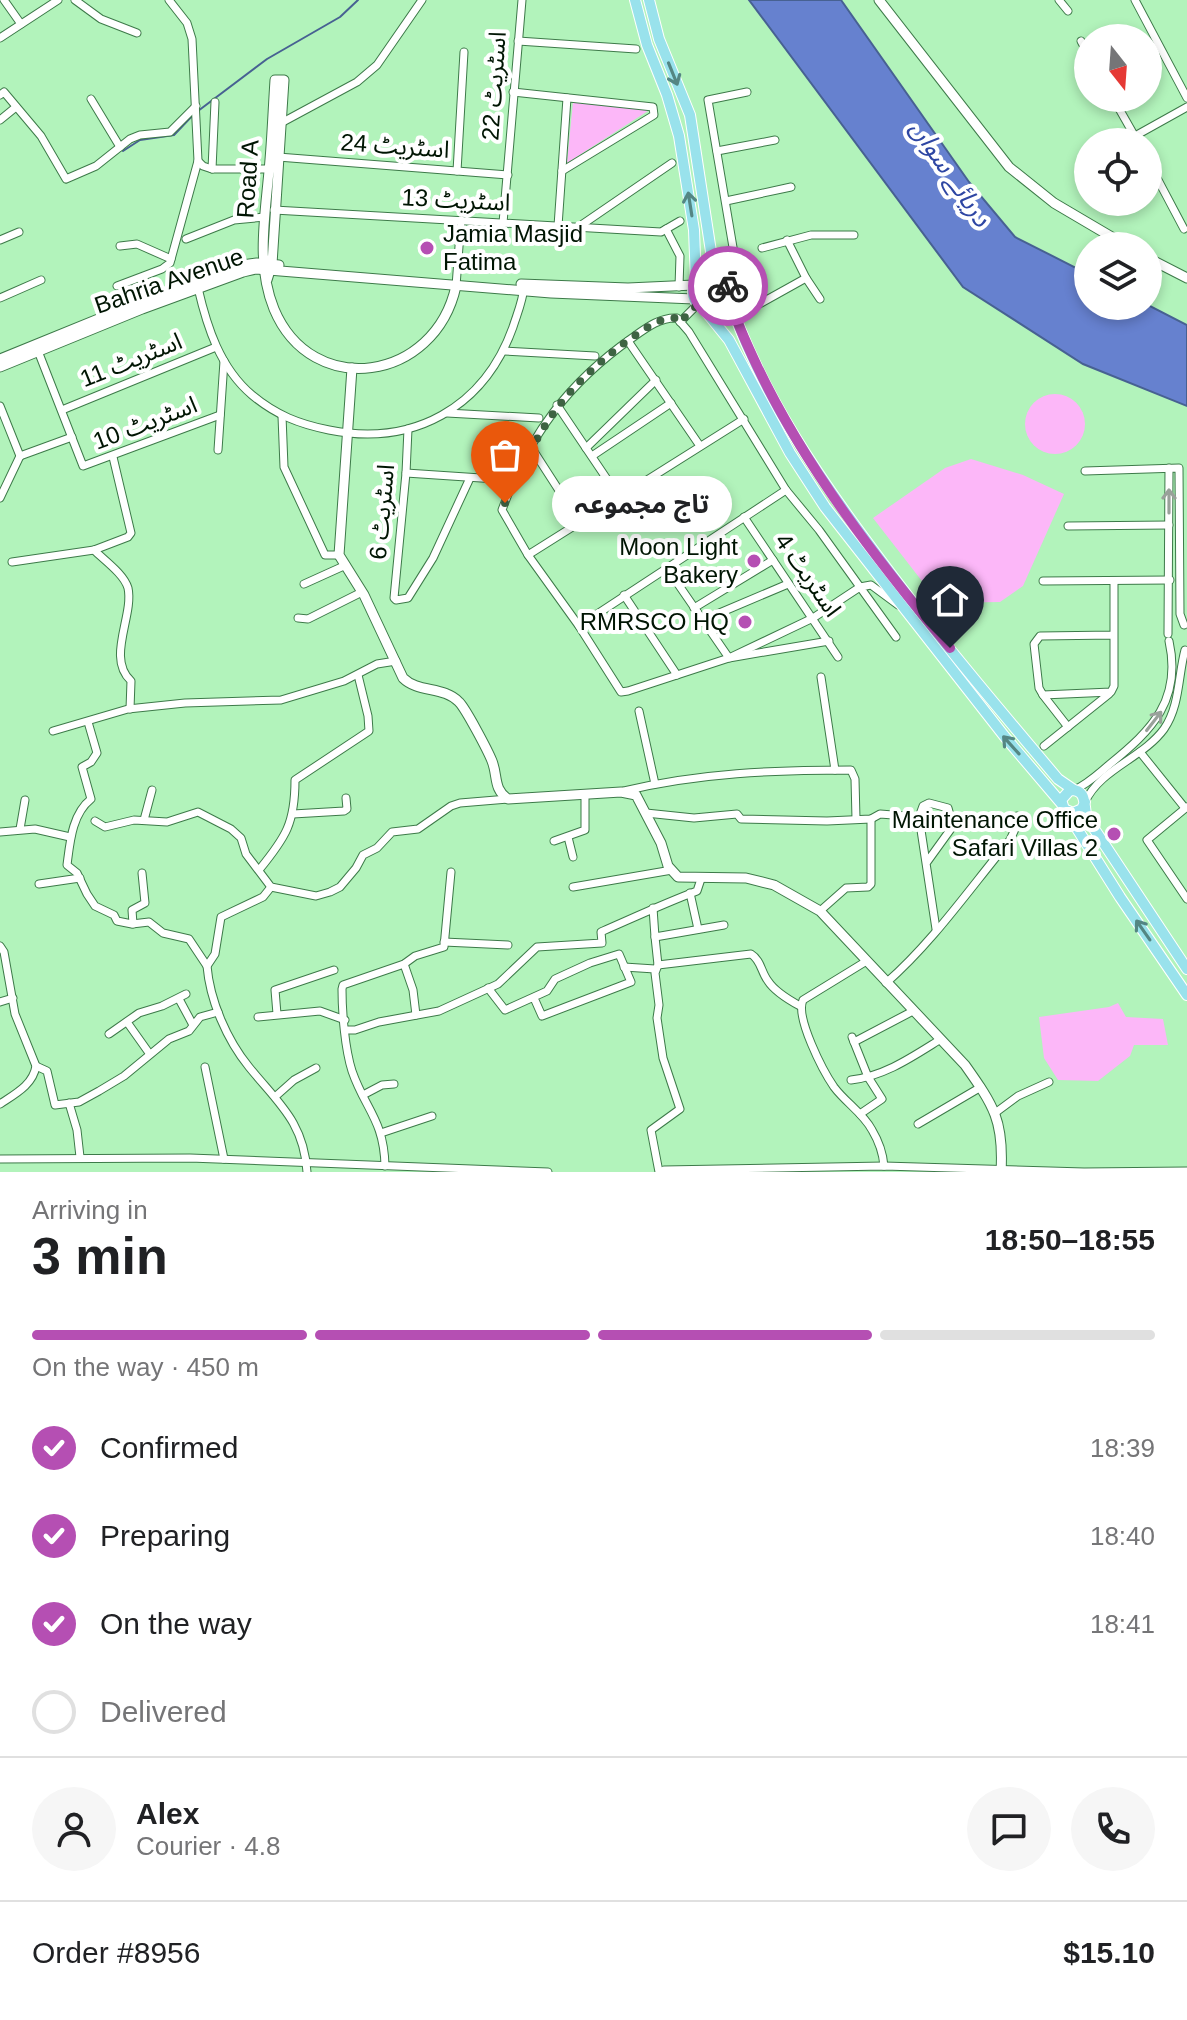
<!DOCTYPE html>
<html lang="en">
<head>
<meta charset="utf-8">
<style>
	body { margin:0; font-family:Arial,"Noto Sans Arabic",sans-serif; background:#f6f6f6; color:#202124; height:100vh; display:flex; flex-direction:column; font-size:30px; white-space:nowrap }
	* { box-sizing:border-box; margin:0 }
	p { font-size:26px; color:#757577 }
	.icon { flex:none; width:44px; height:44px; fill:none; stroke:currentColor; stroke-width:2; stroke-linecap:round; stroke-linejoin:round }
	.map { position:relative; height:1172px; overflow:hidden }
	.panel { display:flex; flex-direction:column; background:#fff; flex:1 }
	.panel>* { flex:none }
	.needle { width:52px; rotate:163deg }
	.controls { position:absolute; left:1074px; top:24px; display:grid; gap:16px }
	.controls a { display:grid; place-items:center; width:88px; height:88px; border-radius:50%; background:#fff; box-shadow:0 4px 12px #0003; font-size:40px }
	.pin { position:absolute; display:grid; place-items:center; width:68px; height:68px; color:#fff; margin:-82px -34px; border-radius:50% 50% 50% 0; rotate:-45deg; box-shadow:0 0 8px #0007 }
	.pin .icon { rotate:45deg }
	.courier { position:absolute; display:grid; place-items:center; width:80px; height:80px; margin:-40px; border:6px solid #b54fb3; border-radius:50%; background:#fff; color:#222; box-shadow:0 2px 10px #0007 }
	.bubble { position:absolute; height:56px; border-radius:28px; background:#fff; box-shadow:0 4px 12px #0003; font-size:26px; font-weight:700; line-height:56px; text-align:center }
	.summary em { font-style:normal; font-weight:700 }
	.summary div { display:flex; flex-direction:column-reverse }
	.summary { display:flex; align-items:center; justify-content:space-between; height:136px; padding:0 32px }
	h1 { font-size:52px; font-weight:700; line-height:60px }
	.bar { display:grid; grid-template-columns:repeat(4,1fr); gap:12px 8px; align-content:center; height:96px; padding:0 32px }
	.bar i { height:10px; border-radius:6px; background:#e0e0e0 }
	.bar .selected { background:#b54fb3 }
	.bar p { grid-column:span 4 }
	.line { display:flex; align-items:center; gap:20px; padding:0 32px; border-top:2px solid #e0e0e0 }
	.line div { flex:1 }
	.round { display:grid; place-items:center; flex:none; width:84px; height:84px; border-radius:42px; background:#f6f6f6 }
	ol { padding:0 32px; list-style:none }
	li { display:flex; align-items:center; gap:24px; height:88px }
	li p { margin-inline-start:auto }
	li .icon { padding:8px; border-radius:50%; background:#b54fb3; color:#fff; stroke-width:4 }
	li:last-child { color:#757577 }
	li i { width:44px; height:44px; border:4px solid #e0e0e0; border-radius:50% }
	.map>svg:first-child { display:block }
</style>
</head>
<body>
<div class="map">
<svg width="1187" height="1172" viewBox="0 0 1187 1172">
	<rect width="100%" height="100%" fill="#b2f3bb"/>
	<!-- green -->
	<g fill="#fcb7f8">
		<polygon points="573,102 651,109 567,163"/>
		<circle cx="1055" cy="424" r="30"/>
		<polygon points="971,459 1023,475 1064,494 1023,586 1000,602 939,603 873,518 945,468"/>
		<polygon points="1118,1003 1126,1017 1163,1019 1168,1045 1134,1045 1130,1056 1098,1081 1058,1080 1044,1058 1039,1017 1109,1007"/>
	</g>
	<!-- water -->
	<polygon fill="#6681cf" stroke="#476192" stroke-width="2" points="749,0 841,0 969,182 1015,237 1088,274 1088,306 1148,305 1187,325 1187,406 1083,364 963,287"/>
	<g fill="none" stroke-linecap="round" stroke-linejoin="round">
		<!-- stream -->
		<g stroke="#476192" stroke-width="2">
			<polyline points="198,111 267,59 340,17 358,0"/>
			<polyline points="123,151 140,140 174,135 193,115"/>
		</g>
		<defs>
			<g id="street">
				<polyline points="4,0 21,24"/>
				<polyline points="75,0 101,19 137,33"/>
				<polyline points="1059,0 1068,11"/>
				<polyline points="1135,0 1187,98"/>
				<polyline points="0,38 58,0"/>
				<polyline points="518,41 636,49"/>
				<polyline points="1081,41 1088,54"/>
				<polyline points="513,92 653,107 654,115 562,171"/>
				<polyline points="0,95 4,92 41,136 66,179 96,166 130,139 140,135 170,132 196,106"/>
				<polyline points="1113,98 1138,142"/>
				<polyline points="91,99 120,147"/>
				<polyline points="0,120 16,107"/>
				<polyline points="281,123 357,82 377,65 422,0"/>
				<polyline points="1135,136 1187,107"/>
				<polyline points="717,151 775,140"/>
				<polyline points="278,157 508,175"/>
				<polyline points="198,161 203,166 212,169 273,169"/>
				<polyline points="1148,161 1184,229"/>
				<polyline points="212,169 215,102"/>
				<polyline points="457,171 464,52"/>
				<polyline points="726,201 791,187"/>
				<polyline points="274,210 661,232 680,221"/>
				<polyline points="503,223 522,0"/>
				<polyline points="558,226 567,98"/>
				<polyline points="580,226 672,163"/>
				<polyline points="666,229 680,256 679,287"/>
				<polyline points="186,239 234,220 265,217"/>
				<polyline points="0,240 19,232"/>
				<polyline points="787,240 806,278 820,299"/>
				<polyline points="120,246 137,244 171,259"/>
				<polyline points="762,248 811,235 854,235"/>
				<path d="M 736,265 C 740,279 739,300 745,312 L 806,278"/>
				<polyline points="724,279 736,265 708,100 747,92"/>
				<polyline points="117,286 162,269 170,263 198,161 192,39 187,23 169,0"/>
				<polyline points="456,286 461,220"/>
				<path d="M 198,288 C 207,327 220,368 252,395 C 276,415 299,424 329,430 C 413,447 484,408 513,327 C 517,314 523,301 524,286"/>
				<polyline points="0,298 41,280"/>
				<polyline points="680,322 698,304"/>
				<polyline points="628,341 700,446"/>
				<polyline points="38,351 83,466 220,415"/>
				<polyline points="504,351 595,356"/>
				<polyline points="557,405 619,497"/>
				<polyline points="0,406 20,456"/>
				<polyline points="62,410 216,347"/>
				<polyline points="447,413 539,418"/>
				<polyline points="282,416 284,467 325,555 339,555"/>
				<polyline points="408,429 406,473 394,598 396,600 408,598 433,558 470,478"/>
				<polyline points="531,447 580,523"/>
				<polyline points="586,448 656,380"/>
				<polyline points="218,450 224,361"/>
				<polyline points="20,456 72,437"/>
				<polyline points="592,456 671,403"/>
				<polyline points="1085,471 1179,468 1180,614 1184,625"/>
				<polyline points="406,473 496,479"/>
				<polyline points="0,498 20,456"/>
				<polyline points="744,517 838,657"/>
				<polyline points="1068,526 1169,525"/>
				<path d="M 94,550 C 104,560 124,574 128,588 C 134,616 106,658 131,681 L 130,709"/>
				<polyline points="528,555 744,419"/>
				<polyline points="12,562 94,550 128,537 131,533 113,457"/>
				<polyline points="667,568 729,658 829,641"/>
				<polyline points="1043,581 1170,580"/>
				<polyline points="1114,581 1114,686 1111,692 1043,695 1039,688 1034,644 1040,636 1114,635"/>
				<polyline points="304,584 346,565"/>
				<polyline points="624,595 677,675"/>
				<polyline points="694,608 773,560"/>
				<polyline points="298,618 308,619 362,592"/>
				<polyline points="703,620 788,584"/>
				<polyline points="579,626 786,490"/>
				<polyline points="1168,634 1169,468"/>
				<path d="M 896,637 L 819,530 L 786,490 L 689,332 L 677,318 C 660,317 646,328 632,338 C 568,383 529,435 502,510 L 528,555 L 579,626 L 621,692 L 628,691 L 729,658 L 813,618 L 860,587 L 871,585 L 898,605"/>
				<polyline points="821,677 835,770"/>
				<polyline points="1043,695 1068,727"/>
				<polyline points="639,711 655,784"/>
				<path d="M 88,722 L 97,753 L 91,762 L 82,767 L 91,799 C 72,814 70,842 67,865 L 77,873 L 87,894 L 95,906 L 114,915 L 117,921 L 132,924 L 149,922 L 163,933 L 189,939 L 207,966"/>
				<polyline points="53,731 128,709 185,703 281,700 344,681 377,664 396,661"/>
				<polyline points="1044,746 1109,694"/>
				<polyline points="1140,752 1185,808"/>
				<path d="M 1074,790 C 1088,784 1099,773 1110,764 C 1152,730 1182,700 1169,641"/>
				<path d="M 624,791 C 699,773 774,770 851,770 L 855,779 L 856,819"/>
				<path d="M 1085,802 C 1100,769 1143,758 1164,729 C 1180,706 1178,676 1185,650"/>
				<polyline points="1187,807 1147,840 1187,899"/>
				<polyline points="646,813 694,818 737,814 741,819 827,821 871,819 880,814 919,817"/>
				<polyline points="293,814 344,811 347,809 346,798"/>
				<polyline points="144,820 152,790"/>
				<polyline points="95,821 105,827 134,820 167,822 198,812 231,829 241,838 246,854 271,887 316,896 330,892 340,887 356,868 363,855 377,848 392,832 418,829 451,806 460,803 508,799"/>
				<polyline points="20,829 25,800"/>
				<polyline points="0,832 35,829 70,837"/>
				<polyline points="568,837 573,857"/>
				<polyline points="554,841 585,830 585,794"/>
				<polyline points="927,862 953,826 948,808 929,803 923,806 919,817 936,929"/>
				<path d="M 259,870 C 286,837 295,823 295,780 L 369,731 L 368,716 L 358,675"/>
				<polyline points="39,884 80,878"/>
				<path d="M 271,887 L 263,897 L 221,917 L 215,954 L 207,966 C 210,1001 227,1040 249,1067 C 278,1103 304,1122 307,1172"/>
				<polyline points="573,887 672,870"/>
				<polyline points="690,893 698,929"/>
				<polyline points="653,908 655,937 724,925"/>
				<polyline points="820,911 846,888 868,887 871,884 871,819"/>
				<polyline points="133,924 132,910 145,903 142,873"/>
				<polyline points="655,937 658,965 655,973 659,1005 657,1018 663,1058 680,1109 651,1130 659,1172"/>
				<polyline points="444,942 508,945"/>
				<path d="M 0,946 L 4,952 L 15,1014 L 36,1066 C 33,1085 15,1094 0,1104"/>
				<path d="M 865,962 L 803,1000 C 795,1017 823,1071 834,1087 C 846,1103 863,1113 872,1130 C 878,1140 883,1154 884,1166"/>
				<polyline points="404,964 413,990 416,1015"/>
				<path d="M 658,965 L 751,954 C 761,960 761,972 768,981 C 775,992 789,1000 800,1006"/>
				<polyline points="624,967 655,969"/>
				<path d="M 886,983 C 933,942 970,888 1010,840 L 1016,827 L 1017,816"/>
				<polyline points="488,988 505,1010 547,991 555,979 590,963 619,954 631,982 542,1016 534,998"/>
				<polyline points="179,999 193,1025"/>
				<polyline points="0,1002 13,998"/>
				<polyline points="277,1014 275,990 334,970"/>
				<polyline points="258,1017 320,1011 345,1020"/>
				<polyline points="127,1022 149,1053"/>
				<path d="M 346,1030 L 355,1030 L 379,1022 L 439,1011 L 498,984 L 537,947 L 602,943 L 601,932 L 603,931 C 635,917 665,903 697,891 L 701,879"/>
				<polyline points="109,1034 139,1013 162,1006 186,994"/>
				<polyline points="852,1037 868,1077 882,1099 860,1114"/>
				<polyline points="854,1042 913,1011"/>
				<polyline points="36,1066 47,1071 55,1105 79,1102 99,1091 124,1076 169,1039 189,1031 200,1017 218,1012"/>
				<polyline points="205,1067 224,1159"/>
				<path d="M 851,1080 C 885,1076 912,1057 941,1039"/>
				<polyline points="363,1095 382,1085 394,1084"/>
				<polyline points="276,1096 294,1080 316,1068"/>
				<polyline points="69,1103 77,1130 80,1157"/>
				<polyline points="995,1113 1018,1096 1049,1082"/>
				<polyline points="918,1124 981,1087"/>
				<polyline points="381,1133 432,1116"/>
				<polyline points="0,1159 190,1158 548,1172"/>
				<path d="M 385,1166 C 384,1120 365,1109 352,1071 C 345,1049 342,1013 342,989 L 343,985 L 404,964 L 415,956 L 444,947 L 451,872"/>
				<polyline points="660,1172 664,1170 884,1166 1084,1172 1187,1171"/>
			</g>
			<g id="secondary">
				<polyline points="879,0 1009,167 1054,203 1127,246"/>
				<polyline points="1148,258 1187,278"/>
				<path d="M 267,280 L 272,264 L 284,80 L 275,80 C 273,110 272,141 269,171 C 265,217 256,265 274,309 C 312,400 435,382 456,286"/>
				<polyline points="521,284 628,288 694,285"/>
				<polyline points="0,359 140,302 242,265 257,263 279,265"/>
				<polyline points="0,367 142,309 243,272 256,269 551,293 694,299"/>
				<path d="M 352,368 L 339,555 L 364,595 L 403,678 C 418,693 444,686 459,702 C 466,709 488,751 492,761 C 498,776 493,789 508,799 L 621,792 L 636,795 L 661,843 L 668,866 L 678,877 L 746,878 L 774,885 L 820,911 L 965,1065 C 994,1106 1004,1121 1001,1172"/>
			</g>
			<g id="primary">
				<polyline points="635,0 647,45 667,95 679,136 694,230 696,282"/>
				<polyline points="649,0 659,39 690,115 712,258 720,276"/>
				<circle cx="711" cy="292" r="18"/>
				<path d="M 728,296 C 761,395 820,480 882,562 C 938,637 998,708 1058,779 L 1074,790"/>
				<polyline points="703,308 729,340 790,453 825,507 1005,737 1062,804"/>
				<path d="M 1085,802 L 1082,809 L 1073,813 L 1064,809 L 1061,800 L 1070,790 C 1088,789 1083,806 1087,818 L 1187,969"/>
				<polyline points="1066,811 1120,897 1187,995"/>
			</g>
		</defs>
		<!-- street casing -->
		<use href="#street" stroke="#3d7a49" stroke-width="9"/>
		<!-- secondary casing -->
		<use href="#secondary" stroke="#3d7a49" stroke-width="11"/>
		<!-- primary casing -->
		<use href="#primary" stroke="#fff" stroke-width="12"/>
		<!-- street -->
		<use href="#street" stroke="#fff" stroke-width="7"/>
		<!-- secondary -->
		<use href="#secondary" stroke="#fff" stroke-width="9"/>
		<!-- primary -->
		<use href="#primary" stroke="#99e2ec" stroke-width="10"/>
	</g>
	<!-- one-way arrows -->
	<defs><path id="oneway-shaft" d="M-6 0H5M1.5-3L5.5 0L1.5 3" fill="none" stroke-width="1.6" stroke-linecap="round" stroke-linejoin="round" transform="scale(2)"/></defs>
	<g stroke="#548683">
		<use href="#oneway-shaft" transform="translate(673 74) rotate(68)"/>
		<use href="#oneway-shaft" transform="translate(690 204) rotate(-99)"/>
		<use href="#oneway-shaft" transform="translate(1011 745) rotate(-132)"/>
		<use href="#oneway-shaft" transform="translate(1143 930) rotate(-125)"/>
	</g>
	<g stroke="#99a19a">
		<use href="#oneway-shaft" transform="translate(1169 501) rotate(-90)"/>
		<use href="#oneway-shaft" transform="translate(1154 721) rotate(-52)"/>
	</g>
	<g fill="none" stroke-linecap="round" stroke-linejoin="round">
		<!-- done -->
		<path stroke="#3e6343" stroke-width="8" stroke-dasharray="0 14.4" d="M 505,503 C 539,429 560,391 627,341 C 642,331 658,317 677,318 L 680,322 L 698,304 C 687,288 697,273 716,274 L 728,286"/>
		<!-- route -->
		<path stroke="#b54fb3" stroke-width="10" d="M 728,286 C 732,314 745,340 757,366 C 806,469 877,560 950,648"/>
	</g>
	<!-- markers -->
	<g fill="#b54fb3" stroke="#fff" stroke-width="3">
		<circle cx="427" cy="248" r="8"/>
		<circle cx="754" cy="561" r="8"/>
		<circle cx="745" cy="622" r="8"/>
		<circle cx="1114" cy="834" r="8"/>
	</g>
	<g text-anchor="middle" stroke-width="8" stroke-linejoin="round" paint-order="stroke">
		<!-- street labels -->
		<g font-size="24" fill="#001503" stroke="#fff">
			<text transform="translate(494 86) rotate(-86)" y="8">اسٹریٹ 22</text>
			<text transform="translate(395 146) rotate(4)" y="8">اسٹریٹ 24</text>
			<text transform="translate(248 179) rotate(-86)" y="8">Road A</text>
			<text transform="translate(456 200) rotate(3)" y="8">اسٹریٹ 13</text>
			<text transform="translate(169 281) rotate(-19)" y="8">Bahria Avenue</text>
			<text transform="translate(131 360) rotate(-22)" y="8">اسٹریٹ 11</text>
			<text transform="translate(145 423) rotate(-21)" y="8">اسٹریٹ 10</text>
			<text transform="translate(382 512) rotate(-85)" y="8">اسٹریٹ 6</text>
			<text transform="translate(808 575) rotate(55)" y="8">اسٹریٹ 4</text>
		</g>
		<!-- poi labels -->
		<g font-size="24" fill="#001503" stroke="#fff" text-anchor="end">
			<text x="443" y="242" text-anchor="start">Jamia Masjid<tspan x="443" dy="28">Fatima</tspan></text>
			<text x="738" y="555">Moon Light<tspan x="738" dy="28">Bakery</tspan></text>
			<text x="729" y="630">RMRSCO HQ</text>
			<text x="1098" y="828">Maintenance Office<tspan x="1098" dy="28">Safari Villas 2</tspan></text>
		</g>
		<!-- water labels -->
		<g font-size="26" font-style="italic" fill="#2e46a3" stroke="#fff">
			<text transform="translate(951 173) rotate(56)" y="9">دریائے سواں</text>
		</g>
	</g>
</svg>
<div class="controls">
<a><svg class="needle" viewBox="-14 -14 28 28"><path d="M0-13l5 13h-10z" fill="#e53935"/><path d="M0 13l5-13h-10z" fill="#757577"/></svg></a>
<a><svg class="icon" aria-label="locate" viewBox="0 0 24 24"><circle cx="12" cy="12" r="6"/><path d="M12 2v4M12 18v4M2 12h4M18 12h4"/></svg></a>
<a><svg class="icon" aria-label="layers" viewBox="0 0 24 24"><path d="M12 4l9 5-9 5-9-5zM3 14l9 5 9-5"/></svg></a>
</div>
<div class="pin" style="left:505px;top:503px;background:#ea580c"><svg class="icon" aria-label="bag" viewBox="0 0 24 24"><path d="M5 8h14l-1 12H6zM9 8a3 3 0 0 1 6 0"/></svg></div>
<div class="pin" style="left:950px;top:648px;background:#1f2937"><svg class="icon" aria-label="home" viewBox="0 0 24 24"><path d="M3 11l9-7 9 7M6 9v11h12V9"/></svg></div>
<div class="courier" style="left:728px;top:286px"><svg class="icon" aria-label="bike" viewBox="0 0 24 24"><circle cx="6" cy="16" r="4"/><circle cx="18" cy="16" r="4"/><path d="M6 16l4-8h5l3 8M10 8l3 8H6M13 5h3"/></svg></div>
<div class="bubble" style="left:552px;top:476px;width:180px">تاج مجموعہ</div>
</div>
<section class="panel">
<div class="summary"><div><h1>3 min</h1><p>Arriving in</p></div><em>18:50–18:55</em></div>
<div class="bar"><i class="selected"></i><i class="selected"></i><i class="selected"></i><i></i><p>On the way · 450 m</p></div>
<ol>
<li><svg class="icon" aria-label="check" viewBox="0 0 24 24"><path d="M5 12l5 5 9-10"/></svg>Confirmed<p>18:39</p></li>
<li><svg class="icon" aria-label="check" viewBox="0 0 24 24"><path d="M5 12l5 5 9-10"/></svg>Preparing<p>18:40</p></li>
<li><svg class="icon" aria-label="check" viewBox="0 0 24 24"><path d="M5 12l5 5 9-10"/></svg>On the way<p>18:41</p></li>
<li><i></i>Delivered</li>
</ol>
<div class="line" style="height:144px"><a class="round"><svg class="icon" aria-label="person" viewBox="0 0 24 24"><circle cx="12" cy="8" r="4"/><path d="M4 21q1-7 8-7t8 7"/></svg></a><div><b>Alex</b><p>Courier · 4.8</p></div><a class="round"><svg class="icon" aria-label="chat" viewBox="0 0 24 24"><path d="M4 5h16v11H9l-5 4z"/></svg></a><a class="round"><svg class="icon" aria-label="phone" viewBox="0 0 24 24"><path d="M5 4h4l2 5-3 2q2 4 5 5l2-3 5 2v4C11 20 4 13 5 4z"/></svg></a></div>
<div class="line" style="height:104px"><div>Order #8956</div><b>$15.10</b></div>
</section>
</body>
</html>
